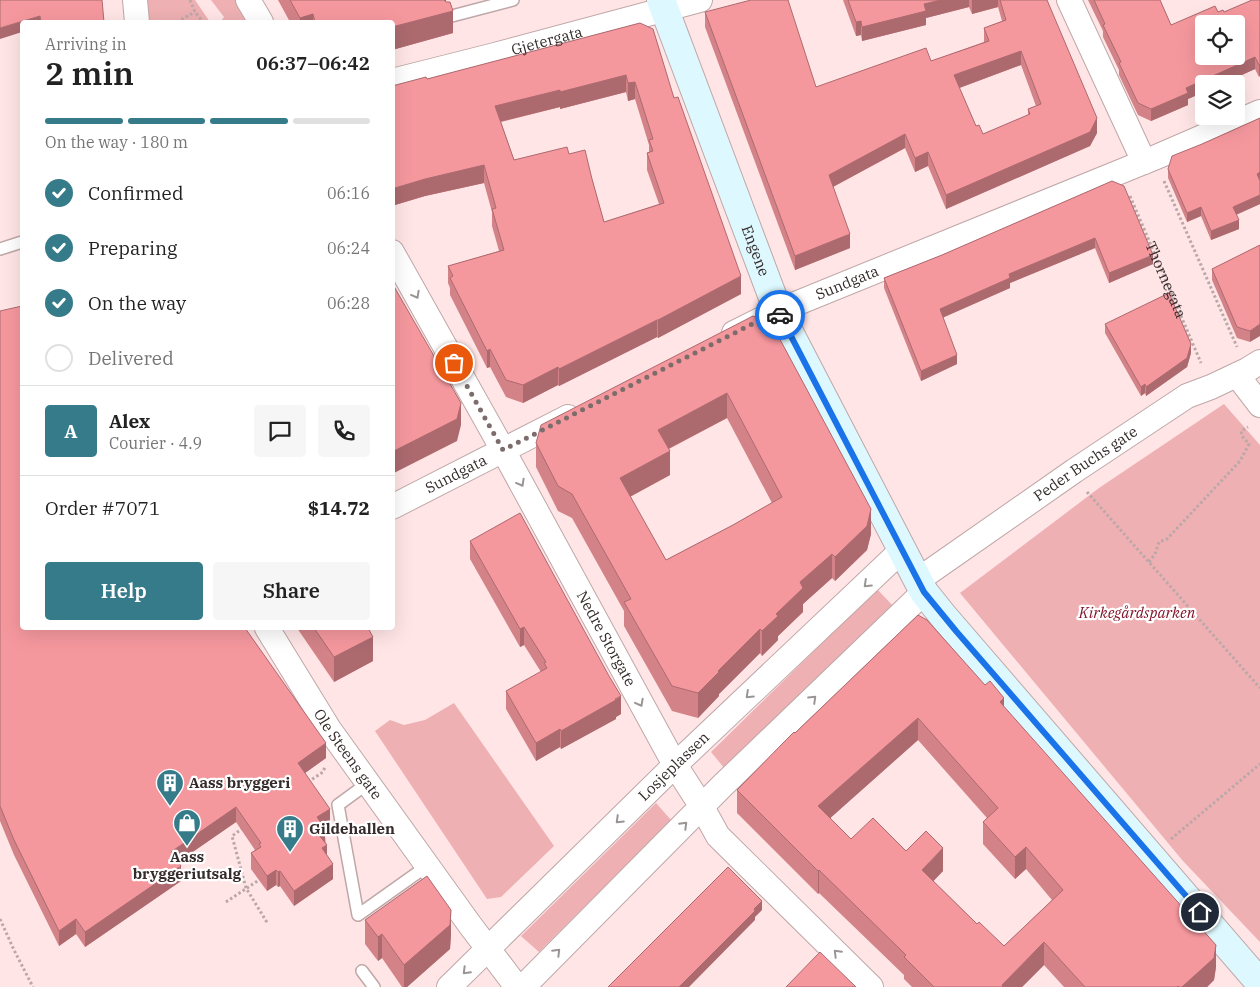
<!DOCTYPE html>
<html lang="en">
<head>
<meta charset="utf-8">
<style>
	body { margin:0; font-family:"IBM Plex Serif",serif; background:#f6f6f6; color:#222; height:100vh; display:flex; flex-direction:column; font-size:19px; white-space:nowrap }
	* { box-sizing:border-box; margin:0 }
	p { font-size:16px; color:#767676 }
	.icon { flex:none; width:28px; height:28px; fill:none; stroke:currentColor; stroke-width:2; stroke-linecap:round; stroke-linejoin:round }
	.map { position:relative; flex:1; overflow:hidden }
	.details { position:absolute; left:20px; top:20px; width:375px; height:610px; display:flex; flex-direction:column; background:#fff; border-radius:5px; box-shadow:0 5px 20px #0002 }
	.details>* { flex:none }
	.tools { position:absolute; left:1195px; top:15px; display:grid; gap:10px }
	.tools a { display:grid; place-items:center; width:50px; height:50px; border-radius:5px; background:#fff; box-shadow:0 5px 20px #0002; font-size:25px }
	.pin { position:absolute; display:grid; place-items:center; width:42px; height:42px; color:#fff; margin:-21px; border:2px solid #fff; border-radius:50%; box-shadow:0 1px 5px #0007 }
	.courier { position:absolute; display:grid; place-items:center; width:50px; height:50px; margin:-25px; border:4px solid #1a73e8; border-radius:50%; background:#fff; color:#222; box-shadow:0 1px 6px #0007 }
	.summary em { font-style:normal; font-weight:600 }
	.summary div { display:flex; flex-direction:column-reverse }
	.summary { display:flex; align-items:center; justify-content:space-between; height:85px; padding:0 25px }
	h1 { font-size:32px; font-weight:600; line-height:38px }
	.bar { display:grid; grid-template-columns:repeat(4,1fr); gap:8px 5px; align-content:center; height:60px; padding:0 25px }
	.bar i { height:6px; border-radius:4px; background:#e0e0e0 }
	.bar .current { background:#367b89 }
	.bar p { grid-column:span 4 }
	.line { display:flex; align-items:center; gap:12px; padding:0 25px; border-top:1px solid #e0e0e0 }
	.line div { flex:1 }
	.round { display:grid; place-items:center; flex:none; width:52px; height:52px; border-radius:5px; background:#f6f6f6 }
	ol { padding:0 25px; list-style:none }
	li { display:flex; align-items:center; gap:15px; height:55px }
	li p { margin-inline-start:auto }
	li .icon { padding:5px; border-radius:50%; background:#367b89; color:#fff; stroke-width:4 }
	li:last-child { color:#767676 }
	li i { width:28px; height:28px; border:2px solid #e0e0e0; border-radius:50% }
	.cta { display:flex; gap:10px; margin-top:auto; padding:10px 25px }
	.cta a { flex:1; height:58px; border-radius:5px; background:#367b89; color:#fff; font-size:20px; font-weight:600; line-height:58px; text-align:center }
	.cta a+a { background:#f6f6f6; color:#222 }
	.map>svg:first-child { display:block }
</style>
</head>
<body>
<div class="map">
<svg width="1260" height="987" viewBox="0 0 1260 987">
	<rect width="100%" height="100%" fill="#ffe5e6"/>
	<!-- green -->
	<g fill="#eeb0b2">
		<polygon points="135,0 195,0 210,22 137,22"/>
		<polygon points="211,0 244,0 256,22 222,22 221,21 224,17"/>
		<polygon points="1224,404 1260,445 1260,942 1183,861 960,593 1099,488"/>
		<polygon points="877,589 893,606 725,769 711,752"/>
		<polygon points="454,703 554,846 501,897 487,899 375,731 390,720 404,725 425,720"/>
		<polygon points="656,803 671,820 539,952 521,936"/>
	</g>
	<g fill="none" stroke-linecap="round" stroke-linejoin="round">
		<defs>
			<g id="lane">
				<polyline points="448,17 513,0"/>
				<polyline points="0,249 22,242"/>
				<polyline points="368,783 338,805 358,915 427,866"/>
				<polyline points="362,971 374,987"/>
			</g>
			<g id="street">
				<polyline points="135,0 137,22"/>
				<polyline points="248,0 261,22"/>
				<polyline points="1069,0 1144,162"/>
				<path id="s2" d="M 392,81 L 491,56 L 700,0"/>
				<path id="s3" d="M 392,252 L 503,450 L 675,765 L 702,807 L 718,836 L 871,987"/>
				<path id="s4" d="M 734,333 L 778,311 L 1154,158 L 1260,112"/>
				<polyline points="1237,375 1260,405"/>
				<path id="s5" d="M 392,507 L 568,417"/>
				<path id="s6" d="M 918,580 L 1074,471 L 1187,396 L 1211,387 L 1247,370 L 1260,362"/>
				<path id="s7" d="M 267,628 L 329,729 L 470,925 L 517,987"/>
				<path id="s8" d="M 449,987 L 675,765 L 902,550"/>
				<polyline points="523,987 723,785 924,592"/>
			</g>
			<g id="secondary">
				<path id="s9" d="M 661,0 L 778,311 L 924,592 L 944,617 L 1260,983"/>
			</g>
		</defs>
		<!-- lane casing -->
		<use href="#lane" stroke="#bfa7a8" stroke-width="14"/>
		<!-- street casing -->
		<use href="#street" stroke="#bfa7a8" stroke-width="26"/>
		<!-- secondary casing -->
		<use href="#secondary" stroke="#bfa7a8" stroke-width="30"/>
		<!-- path -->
		<g stroke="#bca7a8" stroke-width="3" stroke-dasharray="2.5 2.5" stroke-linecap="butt">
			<polyline points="190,0 195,12 203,22"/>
			<polyline points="177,22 195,12"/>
			<polyline points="219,22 221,21"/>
			<polyline points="1164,181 1237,347"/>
			<path id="s1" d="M 1130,196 L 1201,363"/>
			<polyline points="1087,492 1260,688"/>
			<polyline points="1149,562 1155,554 1159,542 1167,539 1240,461 1249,444 1242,436 1241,431 1248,427"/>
			<polyline points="308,782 323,772 325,767"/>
			<polyline points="243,828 232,836 246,888 268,924"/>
			<polyline points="1171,839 1260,764"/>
			<polyline points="226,902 259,880"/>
			<polyline points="0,919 14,950 33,987"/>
		</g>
		<!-- lane -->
		<use href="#lane" stroke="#fff" stroke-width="11"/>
		<!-- street -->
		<use href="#street" stroke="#fff" stroke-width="24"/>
		<!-- secondary -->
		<use href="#secondary" stroke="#ddf8fe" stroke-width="28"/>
	</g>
	<!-- wall -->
	<g fill="#d38388" fill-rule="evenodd">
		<polygon points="278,0 446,0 453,33 392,50 392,22 290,22"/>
		<path d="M 843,0 L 1047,0 L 1097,133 L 1090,146 L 946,209 L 928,166 L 915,172 L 905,148 L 833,187 L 850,248 L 795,270 L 705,27 L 705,12 L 816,87 L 931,61 L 984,42 L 984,28 L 1002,21 L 998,7 L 972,14 L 969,7 L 926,18 L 926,25 L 862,41 L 861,35 L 856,36 ZM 1021,65 L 1036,106 L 1028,109 L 1028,115 L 983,134 L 976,126 L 959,88 Z"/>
		<polygon points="1088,0 1160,0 1171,25 1218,12 1224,12 1260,0 1259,77 1255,69 1188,99 1188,105 1151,121 1138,115 1119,75 1119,70 1103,37 1103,31"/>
		<path d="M 640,23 L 674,98 L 741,294 L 658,338 L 657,337 L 559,386 L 558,385 L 523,403 L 506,397 L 490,367 L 487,368 L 450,295 L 450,288 L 448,283 L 448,266 L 499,251 L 492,226 L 492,212 L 484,183 L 425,196 L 395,205 L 392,201 L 392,86 L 427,79 ZM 626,92 L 628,101 L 635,99 L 649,145 L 649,153 L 647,153 L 647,170 L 659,204 L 604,222 L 592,179 L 569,154 L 514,160 L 501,122 L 560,107 L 560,109 Z"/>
		<polygon points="1260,118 1260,204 1236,215 1239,229 1211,240 1201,216 1187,222 1168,178 1168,169 1202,144"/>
		<polygon points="1112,181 1153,264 1109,283 1095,248 1010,283 1010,288 943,317 957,364 921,381 884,288 884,278 942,255"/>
		<polygon points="1260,245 1250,342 1237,338 1212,280 1212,269"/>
		<polygon points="0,311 326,758 305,773 330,824 324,827 327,855 333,879 294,906 280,886 278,887 276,885 267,891 251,869 251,853 255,850 236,822 178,862 181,881 85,947 76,934 59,946 14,855 0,821"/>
		<path d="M 753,316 L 871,534 L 867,550 L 835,581 L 832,578 L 803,604 L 803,612 L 778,636 L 778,640 L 762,656 L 760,653 L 719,694 L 719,696 L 698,718 L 672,711 L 624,626 L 624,611 L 572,518 L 558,511 L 536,467 L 536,443 ZM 727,418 L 772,503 L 733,525 L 666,560 L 630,497 L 670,475 L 669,449 Z"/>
		<polygon points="1105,324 1191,353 1187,367 1146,396 1145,393 1141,396 1105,333"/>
		<polygon points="470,541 562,592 621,714 616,717 616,719 561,749 560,747 536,761 506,709 506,691 541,672 524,645 520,647 470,559"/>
		<polygon points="297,628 368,628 373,661 334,682"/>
		<path d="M 1004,707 L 1216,967 L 1214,980 L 1207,987 L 1064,987 L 1044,965 L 1022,987 L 912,987 L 904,979 L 904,975 L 819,893 L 818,894 L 737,813 L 737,790 L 795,733 ZM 918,740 L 987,818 L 983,822 L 983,844 L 1015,879 L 1026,869 L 1052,900 L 1004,946 L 977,924 L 933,881 L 943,871 L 906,851 L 851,839 L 830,818 Z"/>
		<polygon points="365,920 451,934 450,949 407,987 402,987 382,958 378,961 365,944"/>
	</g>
	<!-- shaded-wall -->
	<g fill="#ac6a6f">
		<polygon points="441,0 446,0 446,10 453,11 453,33 392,50 392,27"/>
		<polygon points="941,0 969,0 969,7 926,18 926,25 862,41 862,27 924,4"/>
		<polygon points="972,0 998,0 998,7 972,14"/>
		<polygon points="313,14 313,22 300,22 300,18"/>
		<polygon points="40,16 40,22 22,22 22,32 0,39 0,28"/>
		<polygon points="861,21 861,35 856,36 856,22"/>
		<polygon points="1021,51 1021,65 954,90 954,75"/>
		<polygon points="1255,57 1255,69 1222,84 1204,84 1204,92 1188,99 1188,105 1151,121 1151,109 1186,88"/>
		<polygon points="1260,64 1260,76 1259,77 1259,65"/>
		<polygon points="626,75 626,92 560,109 560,92"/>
		<polygon points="635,82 635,99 628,101 628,83"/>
		<polygon points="560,90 560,107 495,123 495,106"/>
		<polygon points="1097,118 1097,133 1090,146 946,209 946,195"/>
		<polygon points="905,134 905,148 829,189 829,175"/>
		<polygon points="928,152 928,166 915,172 915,158"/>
		<polygon points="484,165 484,183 425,196 395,205 395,188 425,179"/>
		<polygon points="1260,172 1260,181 1257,174"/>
		<polygon points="1260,195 1260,204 1233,216 1233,207"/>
		<polygon points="1201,207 1201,216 1187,222 1187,213"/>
		<polygon points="1239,220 1239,229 1211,240 1211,231"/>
		<polygon points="850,234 850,248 795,270 795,256"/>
		<polygon points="1095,238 1095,248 1010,283 1010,288 940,319 940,309 1009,274"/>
		<polygon points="1153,255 1153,264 1109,283 1109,273"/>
		<polygon points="741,276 741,294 658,338 658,320"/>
		<polygon points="657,320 657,337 559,386 559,369"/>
		<polygon points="1260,324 1260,336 1250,342 1250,331"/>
		<polygon points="1191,344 1191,353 1187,367 1146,396 1146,387"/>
		<polygon points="490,349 490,367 487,368 487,351"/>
		<polygon points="957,355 957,364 921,381 921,371"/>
		<polygon points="558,367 558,385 523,403 523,385"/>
		<polygon points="1145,384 1145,393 1141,396 1141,387"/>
		<polygon points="727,393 727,418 658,454 658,430"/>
		<polygon points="461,403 461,425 457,441 392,474 392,452"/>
		<polygon points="670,451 670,475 620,502 620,478"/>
		<polygon points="871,509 871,534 867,550 835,581 835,557"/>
		<polygon points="832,554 832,578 803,604 803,612 778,636 778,640 762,656 762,631 800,582"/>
		<polygon points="524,627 524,645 520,647 520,629"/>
		<polygon points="760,629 760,653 719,694 719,696 698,718 698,693 718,671"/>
		<polygon points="373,637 373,661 334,682 334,657"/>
		<polygon points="621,696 621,714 616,717 616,719 561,749 561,731"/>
		<polygon points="1004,698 1004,720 1000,702"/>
		<polygon points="918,718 918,740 818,829 818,806"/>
		<polygon points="560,729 560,747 536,761 536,743"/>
		<polygon points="326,743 326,758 298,778 298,763"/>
		<polygon points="236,807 236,822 171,867 171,852"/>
		<polygon points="330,809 330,824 317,832 317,817"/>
		<polygon points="325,829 325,844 318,834"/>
		<polygon points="327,845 327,860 322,848"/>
		<polygon points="1026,847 1026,869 1015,879 1015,857"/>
		<polygon points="943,848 943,871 922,893 922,870"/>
		<polygon points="333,864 333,879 294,906 294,891"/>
		<polygon points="181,866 181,881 85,947 85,932"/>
		<polygon points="276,870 276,885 267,891 267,876"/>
		<polygon points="819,870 819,893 818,894 818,871"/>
		<polygon points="280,871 280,886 278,887 278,872"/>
		<polygon points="762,901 762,910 755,917 755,920 689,987 679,987"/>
		<polygon points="451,910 451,934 450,949 407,987 404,987 404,965"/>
		<polygon points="76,919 76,934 59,946 59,931"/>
		<polygon points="382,934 382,958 378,961 378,937"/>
		<polygon points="1044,942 1044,965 1022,987 1002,987 1002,985"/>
		<polygon points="1216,945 1216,967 1214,980 1207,987 1182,987"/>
	</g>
	<!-- building -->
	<g fill="#f5989e" stroke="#ac6a6f" fill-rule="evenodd">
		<polygon points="0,0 102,0 104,22 41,22 40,16 0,28"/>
		<polygon points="290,0 444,0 446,2 450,2 453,11 392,27 392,22 315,22 313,14 300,18"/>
		<path d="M 751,0 L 788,0 L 816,87 L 926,48 L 931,61 L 989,41 L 984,28 L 1006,20 L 1000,0 L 1047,0 L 1097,118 L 1090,132 L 946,195 L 928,152 L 915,158 L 905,134 L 829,175 L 850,234 L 795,256 L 705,12 ZM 1021,51 L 1041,104 L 1028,109 L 1030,114 L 983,134 L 979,125 L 976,126 L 954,75 Z"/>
		<polygon points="848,0 941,0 924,4 926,11 862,27 861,21 856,22"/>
		<path d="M 1094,0 L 1160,0 L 1171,25 L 1215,6 L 1218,12 L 1223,10 L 1224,12 L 1252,0 L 1260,0 L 1260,64 L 1259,65 L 1255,57 L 1186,88 L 1188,93 L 1151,109 L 1138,103 L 1119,63 L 1121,62 L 1103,25 L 1105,24 ZM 1204,24 L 1236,24 L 1236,56 L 1204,56 Z"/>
		<path d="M 640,23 L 653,29 L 674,98 L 678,97 L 741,276 L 658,320 L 657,320 L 559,369 L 558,367 L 523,385 L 506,380 L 490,349 L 487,351 L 450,278 L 453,276 L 448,266 L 504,250 L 492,209 L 496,208 L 484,165 L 425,179 L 395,188 L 392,183 L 392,86 L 426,77 L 427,79 ZM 626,75 L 628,83 L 635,82 L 653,139 L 649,140 L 653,151 L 647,153 L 664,203 L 604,222 L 592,179 L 585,150 L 569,154 L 567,147 L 514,160 L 495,106 L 560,90 L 560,92 Z"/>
		<polygon points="1260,118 1260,172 1257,174 1260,181 1260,195 1233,207 1239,220 1211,231 1201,207 1187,213 1168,169 1172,156 1202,144"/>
		<polygon points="1112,181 1124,186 1153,255 1109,273 1095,238 1009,274 1010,278 940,309 957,355 921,371 884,278 942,255"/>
		<polygon points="1260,245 1260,324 1250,331 1237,327 1212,269"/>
		<polygon points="392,283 461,403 457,419 392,452"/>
		<polygon points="1169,293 1191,344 1187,358 1146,387 1145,384 1141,387 1105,324"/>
		<polygon points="22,306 22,628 245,628 326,743 298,763 330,809 317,817 325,829 318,834 327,845 322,848 333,864 294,891 280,871 278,872 276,870 267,876 251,853 261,847 259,844 261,843 236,807 171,852 181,866 85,932 76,919 59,931 14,840 0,806 0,311"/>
		<path d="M 753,316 L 769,321 L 776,332 L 871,509 L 867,526 L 835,557 L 832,554 L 800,582 L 803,588 L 776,614 L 778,616 L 762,631 L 760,629 L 718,671 L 719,672 L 698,693 L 672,686 L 624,602 L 631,599 L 572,494 L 558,486 L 536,443 L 541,425 ZM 727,393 L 782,497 L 733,525 L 666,560 L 620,478 L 670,451 L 658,430 Z"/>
		<polygon points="520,513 562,590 609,676 621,696 615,699 616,700 561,731 560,729 536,743 506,691 547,668 544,663 546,662 524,627 520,629 470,541"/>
		<path d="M 918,615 L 927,620 L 985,685 L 990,681 L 1004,698 L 1000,702 L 1216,945 L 1214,958 L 1182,987 L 1179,987 L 1178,986 L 1177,987 L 1085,987 L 1044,942 L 1002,985 L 1003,987 L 934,987 L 904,957 L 906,955 L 819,870 L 818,871 L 737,790 L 783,743 L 794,732 L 795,733 ZM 918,718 L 998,808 L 983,822 L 1015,857 L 1026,847 L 1063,890 L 1004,946 L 979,922 L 977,924 L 922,870 L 943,848 L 926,831 L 906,851 L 873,818 L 851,839 L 818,806 Z"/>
		<polygon points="314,628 368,628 373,637 334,657"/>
		<polygon points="728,867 762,901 754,909 755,911 679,987 608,987"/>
		<polygon points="427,876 451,910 450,925 404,965 382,934 378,937 365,920"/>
		<polygon points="820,952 856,987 786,987"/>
	</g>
	<!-- one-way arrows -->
	<defs><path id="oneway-chevron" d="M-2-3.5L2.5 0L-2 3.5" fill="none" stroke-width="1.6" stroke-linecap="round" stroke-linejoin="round" transform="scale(1.25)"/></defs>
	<g stroke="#9a9595">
		<use href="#oneway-chevron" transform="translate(416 295) rotate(61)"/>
		<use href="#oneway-chevron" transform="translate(521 483) rotate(61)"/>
		<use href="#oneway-chevron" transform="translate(867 584) rotate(137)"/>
		<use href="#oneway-chevron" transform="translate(749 695) rotate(137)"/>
		<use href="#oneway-chevron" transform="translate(813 699) rotate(-44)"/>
		<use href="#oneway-chevron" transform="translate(640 703) rotate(62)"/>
		<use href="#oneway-chevron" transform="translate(619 820) rotate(136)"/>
		<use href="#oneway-chevron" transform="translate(684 825) rotate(-45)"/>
		<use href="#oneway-chevron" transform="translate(557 952) rotate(-45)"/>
		<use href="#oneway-chevron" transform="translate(837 953) rotate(-135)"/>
		<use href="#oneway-chevron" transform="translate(466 971) rotate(135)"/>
	</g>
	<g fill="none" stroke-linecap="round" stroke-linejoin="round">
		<!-- done -->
		<polyline stroke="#7c6c6c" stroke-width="5" stroke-dasharray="0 9" points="454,363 503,450 778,311 780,315"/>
		<!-- route -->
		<polyline stroke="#1a73e8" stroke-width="6" points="780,315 924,592 956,631 1200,912"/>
	</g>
	<!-- icons -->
	<defs>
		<symbol id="building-pin" viewBox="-11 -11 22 30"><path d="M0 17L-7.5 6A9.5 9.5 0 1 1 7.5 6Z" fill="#367b89" stroke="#fff"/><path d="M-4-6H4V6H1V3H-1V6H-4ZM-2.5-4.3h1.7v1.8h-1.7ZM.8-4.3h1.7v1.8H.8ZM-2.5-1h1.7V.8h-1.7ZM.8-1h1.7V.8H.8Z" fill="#fff"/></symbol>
		<symbol id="shop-pin" viewBox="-11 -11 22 30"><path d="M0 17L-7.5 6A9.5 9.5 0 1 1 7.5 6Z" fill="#367b89" stroke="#fff"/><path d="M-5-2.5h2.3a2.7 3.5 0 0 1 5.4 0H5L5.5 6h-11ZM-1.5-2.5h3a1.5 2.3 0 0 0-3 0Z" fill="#fff"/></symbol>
	</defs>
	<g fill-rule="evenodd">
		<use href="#building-pin" x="154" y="767" width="32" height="43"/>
		<use href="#shop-pin" x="171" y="807" width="32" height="43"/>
		<use href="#building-pin" x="274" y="813" width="32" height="43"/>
	</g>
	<g text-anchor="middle" stroke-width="4.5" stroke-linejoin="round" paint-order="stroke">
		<!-- street labels -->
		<g font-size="15" fill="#352b2b" stroke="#fff">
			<text dy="5" stroke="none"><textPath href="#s2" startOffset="160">Gjetergata</textPath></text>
			<text dy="5" stroke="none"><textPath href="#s9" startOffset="268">Engene</textPath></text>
			<text dy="5" stroke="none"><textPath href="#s1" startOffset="91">Thornegata</textPath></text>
			<text dy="5" stroke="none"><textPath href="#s4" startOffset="124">Sundgata</textPath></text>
			<text dy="5" stroke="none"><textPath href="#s6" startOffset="204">Peder Buchs gate</textPath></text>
			<text dy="5" stroke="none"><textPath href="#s5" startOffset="72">Sundgata</textPath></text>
			<text dy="5" stroke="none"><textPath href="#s3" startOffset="442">Nedre Storgate</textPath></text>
			<text dy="5" stroke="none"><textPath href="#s7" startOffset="150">Ole Steens gate</textPath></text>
			<text dy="5" stroke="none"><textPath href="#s8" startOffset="315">Losjeplassen</textPath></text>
		</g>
		<!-- park labels -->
		<g font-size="15" font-style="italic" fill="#83152c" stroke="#fff">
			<text x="1137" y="618">Kirkegårdsparken</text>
		</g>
		<!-- poi labels -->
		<g font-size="15" font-weight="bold" fill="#352b2b" stroke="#fff" text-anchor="start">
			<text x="189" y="788">Aass bryggeri</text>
			<text x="309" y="834">Gildehallen</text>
			<text x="187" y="862" text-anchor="middle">Aass<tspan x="187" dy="17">bryggeriutsalg</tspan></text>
		</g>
	</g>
</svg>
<div class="tools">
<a><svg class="icon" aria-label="locate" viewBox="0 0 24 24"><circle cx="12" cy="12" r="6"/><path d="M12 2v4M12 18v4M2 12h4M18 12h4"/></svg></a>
<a><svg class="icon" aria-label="layers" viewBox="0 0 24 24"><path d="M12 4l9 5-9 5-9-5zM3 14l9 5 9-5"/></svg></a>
</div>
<div class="pin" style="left:454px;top:363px;background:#ea580c"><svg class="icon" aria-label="bag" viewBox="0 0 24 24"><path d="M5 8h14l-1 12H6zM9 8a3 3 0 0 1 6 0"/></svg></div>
<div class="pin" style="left:1200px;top:912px;background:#1f2937"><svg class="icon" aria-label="home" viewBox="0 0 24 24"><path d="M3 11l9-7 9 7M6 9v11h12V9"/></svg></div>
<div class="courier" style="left:780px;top:315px"><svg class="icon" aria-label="car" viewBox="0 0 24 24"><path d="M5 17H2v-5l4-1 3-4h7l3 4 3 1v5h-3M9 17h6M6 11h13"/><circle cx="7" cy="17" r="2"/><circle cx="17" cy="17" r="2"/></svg></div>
<section class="details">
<div class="summary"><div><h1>2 min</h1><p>Arriving in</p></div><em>06:37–06:42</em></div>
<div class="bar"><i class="current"></i><i class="current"></i><i class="current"></i><i></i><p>On the way · 180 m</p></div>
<ol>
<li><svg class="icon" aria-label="check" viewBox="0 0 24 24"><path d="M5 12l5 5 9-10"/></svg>Confirmed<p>06:16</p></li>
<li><svg class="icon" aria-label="check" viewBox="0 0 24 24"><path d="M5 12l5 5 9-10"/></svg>Preparing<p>06:24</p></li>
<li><svg class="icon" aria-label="check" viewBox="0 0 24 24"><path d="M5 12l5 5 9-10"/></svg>On the way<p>06:28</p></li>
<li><i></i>Delivered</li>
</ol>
<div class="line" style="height:90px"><b class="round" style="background:#367b89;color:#fff">A</b><div><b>Alex</b><p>Courier · 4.9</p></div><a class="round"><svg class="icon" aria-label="chat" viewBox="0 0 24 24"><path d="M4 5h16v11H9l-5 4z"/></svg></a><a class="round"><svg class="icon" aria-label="phone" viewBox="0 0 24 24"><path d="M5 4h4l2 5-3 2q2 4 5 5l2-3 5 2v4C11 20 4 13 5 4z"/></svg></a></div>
<div class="line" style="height:65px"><div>Order #7071</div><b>$14.72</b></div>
<div class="cta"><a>Help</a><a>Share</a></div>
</section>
</div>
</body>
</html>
